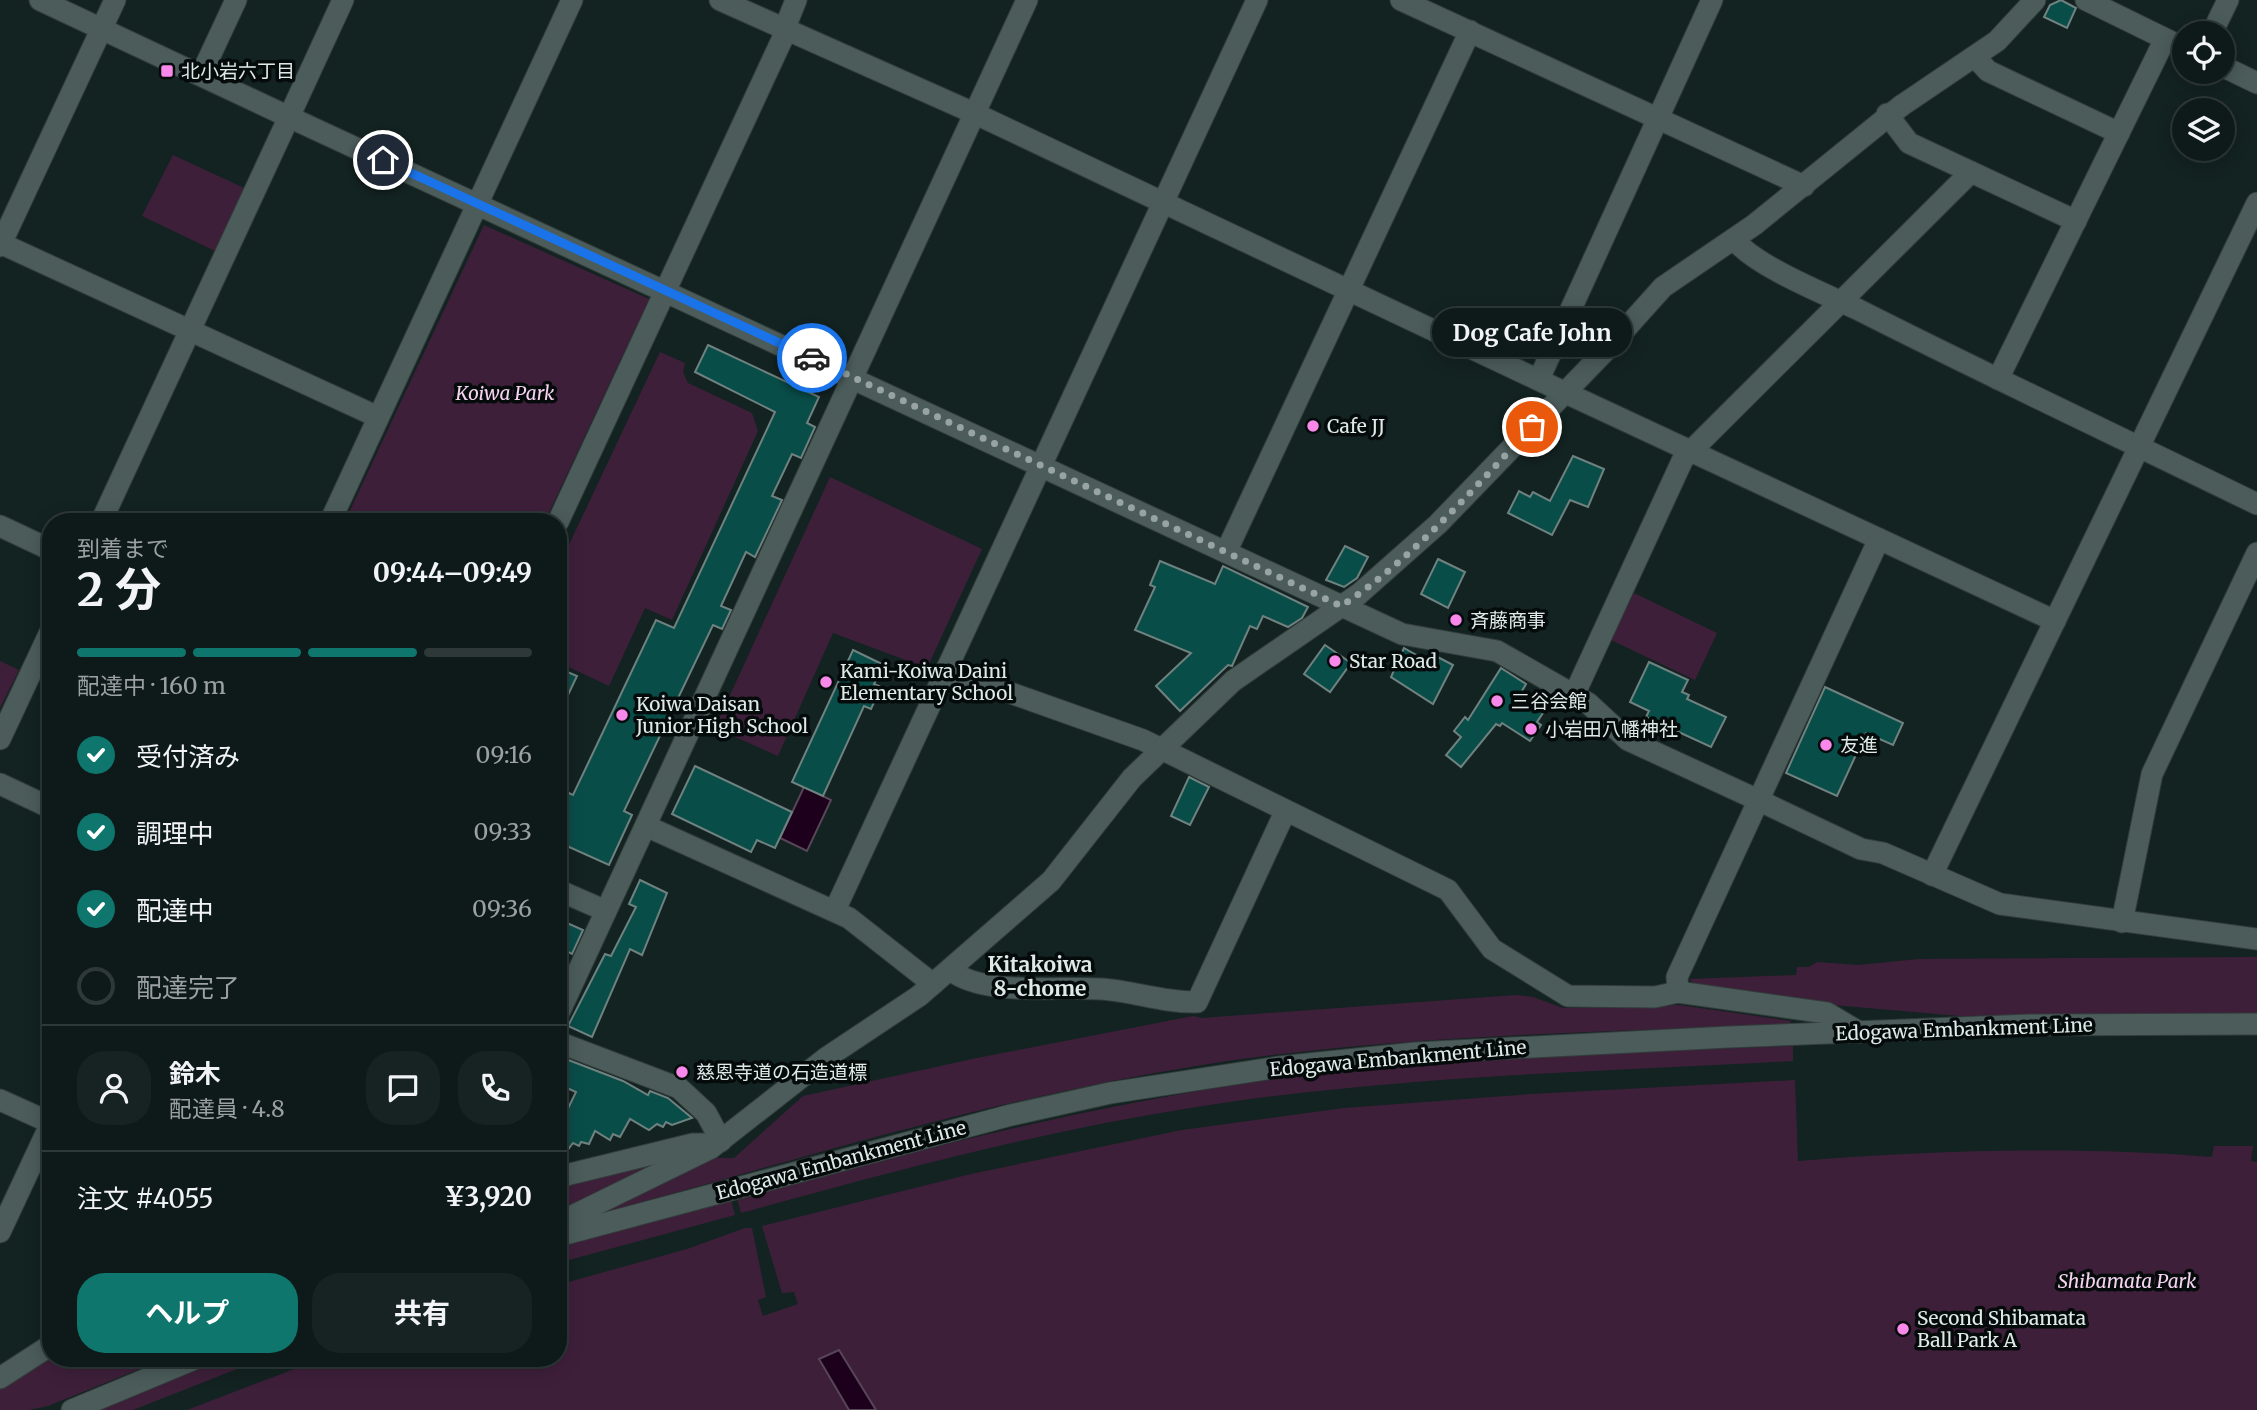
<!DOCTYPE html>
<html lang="ja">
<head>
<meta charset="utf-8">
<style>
	body { margin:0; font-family:Merriweather,"Noto Sans JP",serif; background:#172322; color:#f1f3f6; height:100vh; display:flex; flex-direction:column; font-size:26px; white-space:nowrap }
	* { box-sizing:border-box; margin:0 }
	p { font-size:23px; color:#9ba1a2 }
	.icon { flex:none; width:38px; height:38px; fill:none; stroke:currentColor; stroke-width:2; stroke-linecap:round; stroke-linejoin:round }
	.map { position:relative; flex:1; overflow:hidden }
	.sheet { position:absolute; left:42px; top:513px; width:525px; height:854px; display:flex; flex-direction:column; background:#0e1a19; border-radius:28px; box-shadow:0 4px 18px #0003,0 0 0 2px #2e3838 }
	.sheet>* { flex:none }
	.buttons { position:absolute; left:2172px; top:21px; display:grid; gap:14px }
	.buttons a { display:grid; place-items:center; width:63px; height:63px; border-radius:50%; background:#0e1a19; box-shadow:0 4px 18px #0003,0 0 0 2px #2e3838; font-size:35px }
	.pin { position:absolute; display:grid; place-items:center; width:60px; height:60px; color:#fff; margin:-30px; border:4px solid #fff; border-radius:50%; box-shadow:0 2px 7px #0007 }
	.courier { position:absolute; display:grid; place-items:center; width:70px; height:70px; margin:-35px; border:5px solid #1a73e8; border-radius:50%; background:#fff; color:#222; box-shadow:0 2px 9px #0007 }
	.bubble { position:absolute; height:49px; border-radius:24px; background:#0e1a19; box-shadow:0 4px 18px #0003,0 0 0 2px #2e3838; font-size:23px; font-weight:700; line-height:49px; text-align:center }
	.summary em { font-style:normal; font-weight:700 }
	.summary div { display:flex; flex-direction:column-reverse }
	.summary { display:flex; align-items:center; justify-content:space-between; height:119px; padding:0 35px }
	h1 { font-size:46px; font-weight:700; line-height:52px }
	.bar { display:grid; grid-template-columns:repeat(4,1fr); gap:10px 7px; align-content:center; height:84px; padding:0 35px }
	.bar i { height:9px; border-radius:5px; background:#2e3838 }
	.bar .current { background:#0f766e }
	.bar p { grid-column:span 4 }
	.line { display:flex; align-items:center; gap:18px; padding:0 35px; border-top:2px solid #2e3838 }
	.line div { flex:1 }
	.round { display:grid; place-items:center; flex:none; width:74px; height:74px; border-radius:28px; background:#172322 }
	ol { padding:0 35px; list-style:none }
	li { display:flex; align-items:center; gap:21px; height:77px }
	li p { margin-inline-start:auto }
	li .icon { padding:7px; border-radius:50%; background:#0f766e; color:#fff; stroke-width:4 }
	li:last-child { color:#9ba1a2 }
	li i { width:38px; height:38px; border:4px solid #2e3838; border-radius:50% }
	.button { display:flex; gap:14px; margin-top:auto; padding:14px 35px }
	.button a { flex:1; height:80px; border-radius:28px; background:#0f766e; color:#fff; font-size:28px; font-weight:700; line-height:80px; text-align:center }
	.button a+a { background:#172322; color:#f1f3f6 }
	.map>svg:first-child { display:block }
</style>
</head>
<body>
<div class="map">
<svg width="2257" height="1410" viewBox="0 0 2257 1410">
	<rect width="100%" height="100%" fill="#132321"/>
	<!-- green -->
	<g fill="#3e1f3a">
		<polygon points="173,155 244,188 215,251 142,216"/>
		<polygon points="484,225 649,299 545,521 345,521"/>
		<polygon points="660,352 685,363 683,372 688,383 752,413 758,431 672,620 645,608 609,686 558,662 558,568"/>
		<polygon points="830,477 982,549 927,668 833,633 778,756 715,728"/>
		<polygon points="1634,593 1717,633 1695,680 1611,640"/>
		<polygon points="0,661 19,670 0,708"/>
		<polygon points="2257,957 2257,1013 1960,1016 1833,1005 1697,986 1689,979 1796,975 1797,967 1809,967 1817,962 1858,965 1919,959"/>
		<path d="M 1516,995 L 1533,997 L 1563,1008 L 1679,1005 L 1791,1021 L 1790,1024 C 1592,1033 1392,1034 1196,1066 C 989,1099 789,1162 588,1217 L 716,1158 L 734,1158 L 803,1096 L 977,1058 L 1193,1016 L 1202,1018 Z"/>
		<path d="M 1793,1046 L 1793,1061 C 1590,1072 1386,1076 1184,1109 C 1034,1133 887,1173 741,1213 L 737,1198 C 911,1152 1083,1107 1262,1081 C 1437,1056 1616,1053 1793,1046 Z"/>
		<path d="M 1795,1080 L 1798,1161 C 1933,1150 2077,1146 2212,1157 L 2214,1146 L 2253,1146 L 2251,1161 L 2257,1162 L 2257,1410 L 876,1410 L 839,1350 L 819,1360 L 849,1410 L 187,1410 L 323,1358 L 558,1358 L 558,1285 L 687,1249 L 745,1228 L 752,1228 L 766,1297 L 758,1300 L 763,1316 L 798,1304 L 794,1292 L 782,1293 L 762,1226 L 971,1174 L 1182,1130 L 1344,1108 L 1532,1094 Z"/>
		<polygon points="690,1152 558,1211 558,1184"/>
		<polygon points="731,1200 735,1215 558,1263 558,1246"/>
		<polygon points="51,1352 51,1358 167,1358 48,1406 29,1410 0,1410 0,1386"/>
		<polygon points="226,1358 265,1358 133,1410 99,1410"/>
	</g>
	<!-- water -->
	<g fill="#1d001b" stroke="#574658" stroke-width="2">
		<polygon points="804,787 831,800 807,851 780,838"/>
		<polygon points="839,1350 876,1410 849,1410 819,1359"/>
	</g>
	<!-- building -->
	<g fill="#094d49" stroke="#708280" stroke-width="2">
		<polygon points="2061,0 2076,8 2067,28 2044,17 2050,5"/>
		<polygon points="708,345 819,397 807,423 815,427 801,458 792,454 772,496 782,500 755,557 746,552 721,606 731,610 722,629 713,625 624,811 632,815 609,865 558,842 558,788 573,795 656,620 674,628 775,412 695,372"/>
		<polygon points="1573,456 1604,469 1588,507 1570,500 1552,535 1508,513 1519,491 1530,497 1533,492 1550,501"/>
		<polygon points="1345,546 1368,557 1357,578 1344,587 1326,580"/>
		<polygon points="1438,559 1465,572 1448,608 1421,594"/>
		<polygon points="1160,561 1215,584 1223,566 1308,607 1302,618 1288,627 1263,616 1257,629 1250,626 1232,666 1228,665 1180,711 1156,686 1191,653 1135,630 1155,587 1150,585"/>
		<polygon points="1325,645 1351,663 1330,692 1304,674"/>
		<polygon points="1404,648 1427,661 1430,653 1453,665 1433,704 1391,677"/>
		<polygon points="853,650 884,665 874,684 881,687 871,709 864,706 823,796 792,782"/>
		<polygon points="1649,662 1688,680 1682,692 1689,695 1687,699 1726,717 1711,747 1646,717 1649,711 1630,702"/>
		<polygon points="558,668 577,676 558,716"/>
		<polygon points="1501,668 1526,684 1522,691 1547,707 1537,722 1541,725 1530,741 1502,723 1500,726 1496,724 1461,767 1446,755 1461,737 1454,731 1465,717 1468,720"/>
		<polygon points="1825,687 1903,723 1893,745 1866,733 1837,796 1786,773"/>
		<polygon points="695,766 792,812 775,848 757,840 751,852 672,814"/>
		<polygon points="1189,777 1209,787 1190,825 1171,816"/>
		<polygon points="640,880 667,893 642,955 630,949 592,1037 568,1026 605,954 611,956 636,907 629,904"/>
		<polygon points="558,919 583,930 572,954 558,947"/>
		<polygon points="558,1056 623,1081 648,1095 650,1091 668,1098 692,1118 672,1125 666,1122 663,1127 657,1124 649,1130 630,1119 620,1137 613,1134 610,1140 595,1131 589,1144 581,1142 579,1146 573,1143 558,1163 558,1129 576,1092 558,1084"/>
	</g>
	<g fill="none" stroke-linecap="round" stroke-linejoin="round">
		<defs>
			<g id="street">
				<polyline points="40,0 289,117 343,0"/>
				<polyline points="1401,0 1804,186"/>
				<polyline points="2086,0 2184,48"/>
				<polyline points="784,30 796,0"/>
				<polyline points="2212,33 2228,0"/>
				<polyline points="1975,57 1988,71 2119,133"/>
				<polyline points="2222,66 2257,83"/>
				<polyline points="201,75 236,0"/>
				<polyline points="1887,114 1909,143 2076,221"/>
				<path d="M 1734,239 C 1753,265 1825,294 1857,309 C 1989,376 2124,439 2257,504"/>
				<polyline points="0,243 378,417"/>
				<polyline points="0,246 115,0"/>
				<polyline points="1998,379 2165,39"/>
				<polyline points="1566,393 2055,621"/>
				<polyline points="330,522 572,0"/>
				<polyline points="0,526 51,550"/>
				<polyline points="946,670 1143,740 1448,890 1492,949 1568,996 1655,997 1678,992"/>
				<polyline points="1574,695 1683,459 1971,172"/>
				<polyline points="1758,800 1861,849 1883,853 2000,904 2257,939"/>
				<polyline points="646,826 849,918 933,984"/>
				<polyline points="1932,875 2257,203"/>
				<polyline points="558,890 606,911"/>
				<polyline points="2122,922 2152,774 2257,553"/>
				<path d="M 950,970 C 985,997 1058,986 1101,989 C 1133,991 1165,1003 1197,1002 L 1285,812"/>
				<polyline points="558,1015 1027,0"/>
				<polyline points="1859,1032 1827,1013 1678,992 1677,977 1879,539"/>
				<polyline points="0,1100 51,1123"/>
				<polyline points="558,1177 693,1144 714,1144"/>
				<polyline points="558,1223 711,1148 826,1058 919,996 1051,881 1132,778 1233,681 1359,594 1438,524 1610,346 1663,287 1754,225 1901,106"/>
				<polyline points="0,1232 51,1123"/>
				<polyline points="0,1378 51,1345"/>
			</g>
			<g id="secondary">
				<polyline points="720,0 976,114 1566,393"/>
				<polyline points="1901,106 1997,41 2035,0"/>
				<polyline points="1539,379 1712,0"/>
				<polyline points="101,522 289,117 1402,634 1497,651 1588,703 1628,740 1758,800"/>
				<polyline points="558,522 786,31"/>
				<polyline points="1227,550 1470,31"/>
				<polyline points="0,739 51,630"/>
				<polyline points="0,784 51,808"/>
				<polyline points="835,910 1257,0"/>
				<polyline points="558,1042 679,1088 706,1113 721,1141"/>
				<polyline points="558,1236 1011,1115 1110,1093 1279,1067 1415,1053 1729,1037 2030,1025 2257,1024"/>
				<polyline points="72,1410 197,1358"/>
			</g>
		</defs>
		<!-- street casing -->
		<use href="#street" stroke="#323d3b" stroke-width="23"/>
		<!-- secondary casing -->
		<use href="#secondary" stroke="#323d3b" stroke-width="23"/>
		<!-- street -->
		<use href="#street" stroke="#4b5c5a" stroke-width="21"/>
		<!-- secondary -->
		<use href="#secondary" stroke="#4b5c5a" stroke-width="21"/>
	</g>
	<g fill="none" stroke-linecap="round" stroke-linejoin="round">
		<!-- done -->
		<path stroke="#98a4a2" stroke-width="7" stroke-dasharray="0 12.6" d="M 812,358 L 1341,606 C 1412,560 1474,488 1532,427"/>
		<!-- route -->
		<polyline stroke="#1a73e8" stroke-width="9" points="383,160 812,358"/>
	</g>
	<!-- markers -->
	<g fill="#f888ea" stroke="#050b0a" stroke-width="2.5">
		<rect x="160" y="64" width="14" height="14" rx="3.5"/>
		<circle cx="1313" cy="426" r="7"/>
		<circle cx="1456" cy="620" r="7"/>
		<circle cx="1335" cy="661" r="7"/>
		<circle cx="826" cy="682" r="7"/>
		<circle cx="1497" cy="701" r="7"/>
		<circle cx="622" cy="715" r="7"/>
		<circle cx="1531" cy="729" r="7"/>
		<circle cx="1826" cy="745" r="7"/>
		<circle cx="682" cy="1072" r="7"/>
		<circle cx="1903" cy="1329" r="7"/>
	</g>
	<g text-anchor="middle" stroke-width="7" stroke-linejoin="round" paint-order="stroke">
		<!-- poi labels -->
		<g font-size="19" fill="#dfe9e7" stroke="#050b0a" text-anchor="start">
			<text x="181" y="78">北小岩六丁目</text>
			<text x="1327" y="433">Cafe JJ</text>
			<text x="1470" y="627">斉藤商事</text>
			<text x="1349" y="668">Star Road</text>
			<text x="840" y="678">Kami-Koiwa Daini<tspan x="840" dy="22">Elementary School</tspan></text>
			<text x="1511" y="708">三谷会館</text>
			<text x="636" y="711">Koiwa Daisan<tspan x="636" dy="22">Junior High School</tspan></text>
			<text x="1545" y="736">小岩田八幡神社</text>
			<text x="1840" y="752">友進</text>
			<text x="696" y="1079">慈恩寺道の石造道標</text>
			<text x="1917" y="1325">Second Shibamata<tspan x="1917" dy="22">Ball Park A</tspan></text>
		</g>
		<!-- park labels -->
		<g font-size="19" font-style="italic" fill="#f6d3f0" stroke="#050b0a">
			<text x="505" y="400">Koiwa Park</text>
			<text x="2127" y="1288">Shibamata Park</text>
		</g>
		<!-- street labels -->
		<g font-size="19" fill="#dfe9e7" stroke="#050b0a">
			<text transform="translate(1964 1029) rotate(-2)" y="7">Edogawa Embankment Line</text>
			<text transform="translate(1398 1058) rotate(-5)" y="7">Edogawa Embankment Line</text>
			<text transform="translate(841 1160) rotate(-15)" y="7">Edogawa Embankment Line</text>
		</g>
		<!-- neighbourhood labels -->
		<g font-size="21" font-weight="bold" fill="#dfe9e7" stroke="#050b0a">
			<text x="1040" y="972">Kitakoiwa<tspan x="1040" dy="24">8-chome</tspan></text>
		</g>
	</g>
</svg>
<div class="buttons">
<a><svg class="icon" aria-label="locate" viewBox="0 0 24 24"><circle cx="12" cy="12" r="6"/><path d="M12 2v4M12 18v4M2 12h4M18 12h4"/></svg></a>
<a><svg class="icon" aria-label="layers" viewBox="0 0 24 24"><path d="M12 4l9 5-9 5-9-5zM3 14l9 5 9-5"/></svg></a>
</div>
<div class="pin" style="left:1532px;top:427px;background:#ea580c"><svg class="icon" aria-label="bag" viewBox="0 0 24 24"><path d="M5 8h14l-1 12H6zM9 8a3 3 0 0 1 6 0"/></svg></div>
<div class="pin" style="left:383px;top:160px;background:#1f2937"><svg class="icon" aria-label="home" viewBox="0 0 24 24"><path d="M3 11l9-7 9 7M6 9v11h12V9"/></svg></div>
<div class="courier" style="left:812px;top:358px"><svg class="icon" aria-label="car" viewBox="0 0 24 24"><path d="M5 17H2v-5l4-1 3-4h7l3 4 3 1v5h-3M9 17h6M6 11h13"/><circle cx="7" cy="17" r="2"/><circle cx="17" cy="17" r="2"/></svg></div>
<div class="bubble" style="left:1432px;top:308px;width:200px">Dog Cafe John</div>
<section class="sheet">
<div class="summary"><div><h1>2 分</h1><p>到着まで</p></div><em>09:44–09:49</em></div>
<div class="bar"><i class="current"></i><i class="current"></i><i class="current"></i><i></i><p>配達中 · 160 m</p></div>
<ol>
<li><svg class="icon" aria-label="check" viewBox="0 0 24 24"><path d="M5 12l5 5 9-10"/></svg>受付済み<p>09:16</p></li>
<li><svg class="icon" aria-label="check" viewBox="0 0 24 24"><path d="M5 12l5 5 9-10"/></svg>調理中<p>09:33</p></li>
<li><svg class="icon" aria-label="check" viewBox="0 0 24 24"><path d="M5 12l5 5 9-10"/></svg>配達中<p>09:36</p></li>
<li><i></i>配達完了</li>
</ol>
<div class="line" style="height:126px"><a class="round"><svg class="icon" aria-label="person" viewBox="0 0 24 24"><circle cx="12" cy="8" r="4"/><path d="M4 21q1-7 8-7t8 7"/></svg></a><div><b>鈴木</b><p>配達員 · 4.8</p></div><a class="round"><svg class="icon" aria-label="chat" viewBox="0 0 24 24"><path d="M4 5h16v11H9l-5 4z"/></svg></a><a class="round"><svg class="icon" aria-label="phone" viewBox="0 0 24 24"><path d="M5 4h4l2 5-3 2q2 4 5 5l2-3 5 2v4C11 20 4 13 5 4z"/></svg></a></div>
<div class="line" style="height:91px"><div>注文 #4055</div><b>¥3,920</b></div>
<div class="button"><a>ヘルプ</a><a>共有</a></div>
</section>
</div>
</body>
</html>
